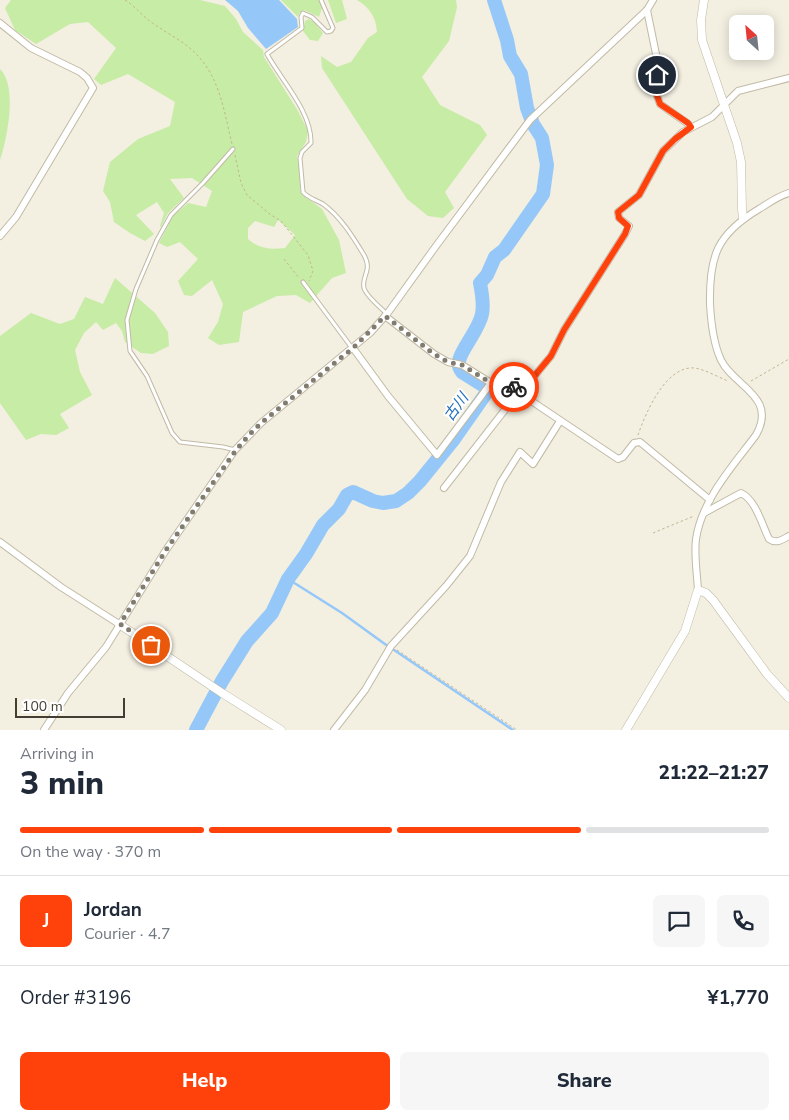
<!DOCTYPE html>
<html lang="en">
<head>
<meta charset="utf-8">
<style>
	body { margin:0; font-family:"Nunito Sans","Noto Sans JP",sans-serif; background:#f6f6f7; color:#1f2937; height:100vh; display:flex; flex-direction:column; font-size:19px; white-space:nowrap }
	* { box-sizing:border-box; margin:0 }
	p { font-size:16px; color:#747a83 }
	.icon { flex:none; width:28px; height:28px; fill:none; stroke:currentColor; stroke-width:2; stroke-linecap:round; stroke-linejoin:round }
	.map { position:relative; height:730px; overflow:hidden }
	.side { display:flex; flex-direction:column; background:#fff; flex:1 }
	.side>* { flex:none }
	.needle { width:32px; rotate:333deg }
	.buttons { position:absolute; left:729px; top:15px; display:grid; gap:10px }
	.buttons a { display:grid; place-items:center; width:45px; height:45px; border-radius:8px; background:#fff; box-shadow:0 2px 12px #0003; font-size:25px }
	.scale { position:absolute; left:15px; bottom:12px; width:110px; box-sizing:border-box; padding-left:5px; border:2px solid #443e32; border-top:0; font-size:14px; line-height:18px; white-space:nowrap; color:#443e32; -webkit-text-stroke:4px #fff; paint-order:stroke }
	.pin { position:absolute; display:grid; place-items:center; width:42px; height:42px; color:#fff; margin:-21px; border:2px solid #fff; border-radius:50%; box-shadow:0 1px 5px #0007 }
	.courier { position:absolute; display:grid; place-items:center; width:50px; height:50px; margin:-25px; border:4px solid #ff420c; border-radius:50%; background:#fff; color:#222; box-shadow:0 1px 6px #0007 }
	.headline em { font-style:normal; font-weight:800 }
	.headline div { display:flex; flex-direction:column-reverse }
	.headline { display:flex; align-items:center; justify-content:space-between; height:85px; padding:0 20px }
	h1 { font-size:32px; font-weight:800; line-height:38px }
	.bar { display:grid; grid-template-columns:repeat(4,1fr); gap:8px 5px; align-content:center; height:60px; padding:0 20px }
	.bar i { height:6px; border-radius:4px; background:#e0e1e3 }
	.bar .active { background:#ff420c }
	.bar p { grid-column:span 4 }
	.line { display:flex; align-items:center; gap:12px; padding:0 20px; border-top:1px solid #e0e1e3 }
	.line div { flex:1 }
	.round { display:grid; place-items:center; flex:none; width:52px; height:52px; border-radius:8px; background:#f6f6f7 }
	.cta { display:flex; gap:10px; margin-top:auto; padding:10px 20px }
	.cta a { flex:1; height:58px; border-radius:8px; background:#ff420c; color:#fff; font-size:20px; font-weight:800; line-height:58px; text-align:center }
	.cta a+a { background:#f6f6f7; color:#1f2937 }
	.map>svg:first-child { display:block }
</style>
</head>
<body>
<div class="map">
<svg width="789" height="730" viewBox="0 0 789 730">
	<rect width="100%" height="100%" fill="#f3efe1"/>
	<!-- green -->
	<g fill="#c7eca5" fill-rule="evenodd">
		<path d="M 11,0 L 200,0 L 225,6 L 236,19 L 243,32 L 263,50 L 264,57 L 298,111 L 308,131 L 306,142 L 297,156 L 300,174 L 300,190 L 303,195 L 322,209 L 339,240 L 346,273 L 332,278 L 310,303 L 296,295 L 277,296 L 243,312 L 239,342 L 219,345 L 208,338 L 218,322 L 223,304 L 212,280 L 192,296 L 184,295 L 178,281 L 198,259 L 180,242 L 167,247 L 159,243 L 173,216 L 188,203 L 206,207 L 212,191 L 192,178 L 170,179 L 184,198 L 168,213 L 161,227 L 160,226 L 164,213 L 157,202 L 136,215 L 154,234 L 145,241 L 130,233 L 114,222 L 110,202 L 103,191 L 110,162 L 138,139 L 170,126 L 175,102 L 128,74 L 101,85 L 94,79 L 116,48 L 88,22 L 70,24 L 36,44 L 15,30 L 5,8 ZM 278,220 L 295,235 L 285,248 C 271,250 259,249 248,239 L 248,228 L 255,221 L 274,227 Z"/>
		<polygon points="281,0 319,0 322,8 319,17 304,10 299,14 298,17"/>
		<polygon points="328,0 342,0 347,19 336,23"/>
		<path d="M 357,0 L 456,0 L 457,7 L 449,41 L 422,77 L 440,105 L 480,125 L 487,135 L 445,192 L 454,208 L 443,218 L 428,216 L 407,199 L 322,68 L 321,56 L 337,67 L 351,62 L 368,38 L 377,32 C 376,17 370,8 357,0 Z"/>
		<polygon points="309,19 314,22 323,33 318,41 310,40 303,31 305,21"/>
		<path d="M 0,69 C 18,87 7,138 0,160 Z"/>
		<polygon points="115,278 155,313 168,332 169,346 153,354 141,353 125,342 122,331 116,323 103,330 96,322 84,333 75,350 80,372 92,395 60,414 69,428 56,435 41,434 26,440 0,403 0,336 31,313 60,324 74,319 85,297 103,304"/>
	</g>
	<!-- water -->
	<polygon fill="#95c8f8" points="225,0 279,0 297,19 298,27 266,49 248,28 238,11"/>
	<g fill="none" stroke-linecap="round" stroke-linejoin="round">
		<!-- stream -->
		<g stroke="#95c8f8" stroke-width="2.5">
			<polyline points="288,579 342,613 389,647"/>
			<polyline points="394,650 513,730"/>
		</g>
		<!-- river -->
		<path stroke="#95c8f8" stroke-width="14" d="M 196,730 L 222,681 L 247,641 L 272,613 L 288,579 L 306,554 L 323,525 L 339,509 L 347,495 L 353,492 L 373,501 L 383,503 L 396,501 L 408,493 L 420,481 L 454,439 L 489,389 L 462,372 C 459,368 458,365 459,361 C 461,349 479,330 482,314 C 484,304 482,293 480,283 L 487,275 L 495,257 L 504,250 L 543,194 L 547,165 L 542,138 L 533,124 L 527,108 L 521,74 L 510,56 L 507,40 L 494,0"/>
		<defs>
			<g id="service">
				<path d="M 321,0 L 333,28 L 331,31 L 327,32 L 312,17 L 303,13 L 301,17 L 302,28 L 267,54 C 281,80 312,112 311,143 L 302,152 L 300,158 L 303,192 C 308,198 316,200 323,204 C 341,217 353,237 364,255 C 373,271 361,276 364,288 C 366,296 381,308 387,314"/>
				<polyline points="233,149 203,183 171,215 157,240 136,289 127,320 130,351 147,376 172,433 180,442 223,447 235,450"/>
				<polyline points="303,282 352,348"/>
			</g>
			<g id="minor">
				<polyline points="647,10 657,59 657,75 654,87 660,104 687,123 691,127"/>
				<polyline points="0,23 31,48 80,72 87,78 93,88 16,217 0,236"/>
				<polyline points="385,316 434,354 448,362 462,365 491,383 504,383 511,385 522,391 527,398 618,459 623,457 634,443 640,442 710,500"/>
				<polyline points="353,348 388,396 437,455 491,383"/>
				<polyline points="522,391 551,356 564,330 625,234 629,226 619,218 618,212 639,195 663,151 683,132 712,117 738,91 789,78"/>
				<polyline points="444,488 511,402 504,395 504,383"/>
				<path d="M 704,513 L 741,493 C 756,500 762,525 769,539 C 776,544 782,540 789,536"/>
				<polyline points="0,542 61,587 119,624"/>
				<path d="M 698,590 C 697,573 694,555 696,539 C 702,499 733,466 756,435 C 778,396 733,386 721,360 C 713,343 711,322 710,304 C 709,256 717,234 759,209 C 769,203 778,196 789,193"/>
				<polyline points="44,730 68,693 106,647 166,550 235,450 261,423 370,333 387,314 436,246 530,120 647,10 653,0"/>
				<polyline points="334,730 365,690 391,646 446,586 470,556 501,482 520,452 533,464 560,421"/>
			</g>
			<g id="tertiary">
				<polyline points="704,0 701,20 702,40 737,143 741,162 742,209 743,218"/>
				<polyline points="119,624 222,693 281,730"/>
				<polyline points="626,730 685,631 698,590 706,593 713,600 767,674 789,698"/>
			</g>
		</defs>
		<!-- service casing -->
		<use href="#service" stroke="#c1baa6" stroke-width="5"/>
		<!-- minor casing -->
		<use href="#minor" stroke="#c1baa6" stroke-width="8"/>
		<!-- tertiary casing -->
		<use href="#tertiary" stroke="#c1baa6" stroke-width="9"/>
		<!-- path -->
		<g stroke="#c2b593" stroke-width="1" stroke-dasharray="2.5 2.5" stroke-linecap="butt">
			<path d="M 125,0 C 135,6 141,15 151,22 C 162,30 175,37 186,45 C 219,70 223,107 232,144"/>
			<polyline points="235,155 241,183 247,195 271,215 281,221 308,255 313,271 309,281"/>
			<polyline points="284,259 299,278"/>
			<polyline points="751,381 789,359"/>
			<path d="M 638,435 C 646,412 666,365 695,368 C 706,370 718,377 728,381"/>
			<polyline points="653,533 694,516"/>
			<polyline points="397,650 517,730"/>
		</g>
		<!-- service -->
		<use href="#service" stroke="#fff" stroke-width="3"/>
		<!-- minor -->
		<use href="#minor" stroke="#fff" stroke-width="6"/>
		<!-- tertiary -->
		<use href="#tertiary" stroke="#fff" stroke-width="8"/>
	</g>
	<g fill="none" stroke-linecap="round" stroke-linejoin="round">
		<!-- done -->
		<polyline stroke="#817c6f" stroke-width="5" stroke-dasharray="0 9" points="151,645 120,624 166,550 236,450 249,435 261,423 353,348 385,316 434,354 448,362 462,365 491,383 504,383 514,387"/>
		<!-- route -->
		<polyline stroke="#ff420c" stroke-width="6" points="514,387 522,391 551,356 564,330 625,234 628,226 619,218 618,212 639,195 663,151 675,139 691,127 688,123 660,104 654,87 657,75"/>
	</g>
	<g text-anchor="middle" stroke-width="4" stroke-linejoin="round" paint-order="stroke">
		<!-- water labels -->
		<g font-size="15" font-style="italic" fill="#206ebb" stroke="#fff">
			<text transform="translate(456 407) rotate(-54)" y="5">古川</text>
		</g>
	</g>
</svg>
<div class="buttons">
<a><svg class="needle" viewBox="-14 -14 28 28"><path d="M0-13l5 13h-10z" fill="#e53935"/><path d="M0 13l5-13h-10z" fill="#747a83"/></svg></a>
</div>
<div class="scale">100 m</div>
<div class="pin" style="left:151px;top:645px;background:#ea580c"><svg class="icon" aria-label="bag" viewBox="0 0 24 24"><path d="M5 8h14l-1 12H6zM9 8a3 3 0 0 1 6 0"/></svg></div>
<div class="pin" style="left:657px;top:75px;background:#1f2937"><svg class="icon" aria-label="home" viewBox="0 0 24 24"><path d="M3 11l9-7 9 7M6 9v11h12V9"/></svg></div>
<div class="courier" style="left:514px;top:387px"><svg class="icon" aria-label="bike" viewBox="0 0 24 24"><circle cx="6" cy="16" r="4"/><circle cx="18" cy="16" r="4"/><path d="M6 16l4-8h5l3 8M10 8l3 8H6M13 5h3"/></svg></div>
</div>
<section class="side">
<div class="headline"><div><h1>3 min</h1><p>Arriving in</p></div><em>21:22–21:27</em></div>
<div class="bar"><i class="active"></i><i class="active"></i><i class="active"></i><i></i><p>On the way · 370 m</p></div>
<div class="line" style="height:90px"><b class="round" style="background:#ff420c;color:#fff">J</b><div><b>Jordan</b><p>Courier · 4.7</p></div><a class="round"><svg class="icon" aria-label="chat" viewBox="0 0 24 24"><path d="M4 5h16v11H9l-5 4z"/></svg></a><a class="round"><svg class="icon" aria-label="phone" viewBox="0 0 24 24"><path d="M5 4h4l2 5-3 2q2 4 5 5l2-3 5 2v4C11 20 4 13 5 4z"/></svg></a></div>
<div class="line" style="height:65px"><div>Order #3196</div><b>¥1,770</b></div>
<div class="cta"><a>Help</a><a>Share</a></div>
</section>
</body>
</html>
